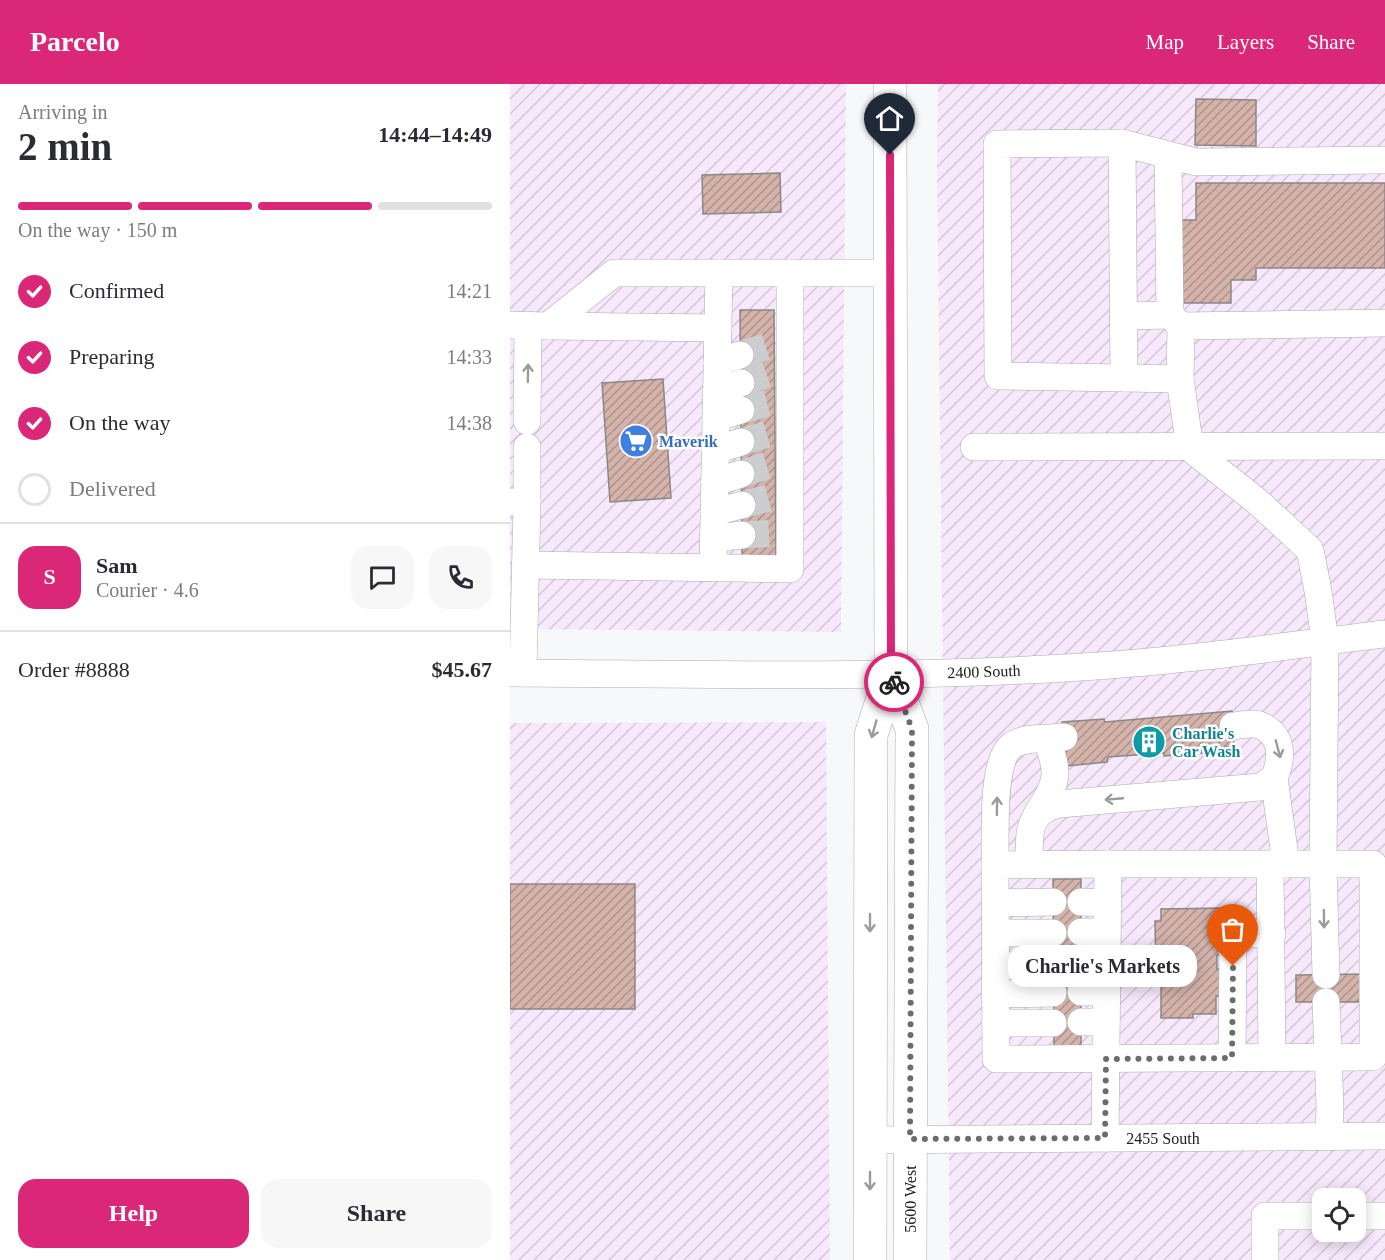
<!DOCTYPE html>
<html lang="en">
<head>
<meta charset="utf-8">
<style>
	body { margin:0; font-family:Georgia,serif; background:#f7f7f7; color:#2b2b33; height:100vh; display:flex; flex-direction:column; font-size:22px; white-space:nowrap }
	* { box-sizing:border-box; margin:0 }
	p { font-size:20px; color:#7c7c81 }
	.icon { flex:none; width:33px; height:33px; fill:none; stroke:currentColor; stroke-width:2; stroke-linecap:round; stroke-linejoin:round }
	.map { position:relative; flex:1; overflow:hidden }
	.side { display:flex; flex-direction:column; background:#fff; width:510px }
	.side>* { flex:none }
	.buttons { position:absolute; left:802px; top:1104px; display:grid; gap:12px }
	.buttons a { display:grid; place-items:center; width:54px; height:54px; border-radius:12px; background:#fff; box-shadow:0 3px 15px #0003; font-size:30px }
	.pin { position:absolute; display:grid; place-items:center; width:51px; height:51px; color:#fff; margin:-62px -26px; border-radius:50% 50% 50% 0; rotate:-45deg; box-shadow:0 0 6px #0007 }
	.pin .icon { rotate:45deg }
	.courier { position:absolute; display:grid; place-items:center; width:60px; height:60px; margin:-30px; border:4px solid #db2777; border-radius:50%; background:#fff; color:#222; box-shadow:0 2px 8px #0007 }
	.bubble { position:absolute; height:42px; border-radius:18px; background:#fff; box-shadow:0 3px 15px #0003; font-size:20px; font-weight:800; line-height:42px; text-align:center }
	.headline em { font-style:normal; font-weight:800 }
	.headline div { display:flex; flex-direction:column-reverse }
	.headline { display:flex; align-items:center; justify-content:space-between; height:102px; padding:0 18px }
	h1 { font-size:39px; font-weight:800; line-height:45px }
	.bar { display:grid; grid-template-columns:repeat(4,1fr); gap:9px 6px; align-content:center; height:72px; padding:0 18px }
	.bar i { height:8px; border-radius:4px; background:#e1e1e2 }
	.bar .current { background:#db2777 }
	.bar p { grid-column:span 4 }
	.line { display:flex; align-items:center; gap:15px; padding:0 18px; border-top:2px solid #e1e1e2 }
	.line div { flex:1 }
	.round { display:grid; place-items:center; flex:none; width:63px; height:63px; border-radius:18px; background:#f7f7f7 }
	ol { padding:0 18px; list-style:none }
	li { display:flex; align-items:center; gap:18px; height:66px }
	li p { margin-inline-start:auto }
	li .icon { padding:6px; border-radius:50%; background:#db2777; color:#fff; stroke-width:4 }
	li:last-child { color:#7c7c81 }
	li i { width:33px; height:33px; border:3px solid #e1e1e2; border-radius:50% }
	.button { display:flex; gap:12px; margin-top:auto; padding:12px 18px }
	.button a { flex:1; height:69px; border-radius:18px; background:#db2777; color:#fff; font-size:24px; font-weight:800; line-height:69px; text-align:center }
	.button a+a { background:#f7f7f7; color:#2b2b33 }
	header { display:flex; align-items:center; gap:36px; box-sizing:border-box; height:84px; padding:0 30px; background:#db2777; color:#fff }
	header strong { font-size:28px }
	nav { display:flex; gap:33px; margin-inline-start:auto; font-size:21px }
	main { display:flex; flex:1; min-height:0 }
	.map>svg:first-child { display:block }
</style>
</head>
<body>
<header>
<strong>Parcelo</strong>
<nav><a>Map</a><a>Layers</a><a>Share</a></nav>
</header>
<main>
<section class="side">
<div class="headline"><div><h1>2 min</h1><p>Arriving in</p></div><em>14:44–14:49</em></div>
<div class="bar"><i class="current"></i><i class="current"></i><i class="current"></i><i></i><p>On the way · 150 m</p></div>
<ol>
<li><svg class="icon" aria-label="check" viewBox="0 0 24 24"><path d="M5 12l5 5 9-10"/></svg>Confirmed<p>14:21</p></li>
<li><svg class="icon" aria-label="check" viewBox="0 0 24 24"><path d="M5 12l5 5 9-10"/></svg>Preparing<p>14:33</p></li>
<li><svg class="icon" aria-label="check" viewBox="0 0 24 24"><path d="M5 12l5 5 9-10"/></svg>On the way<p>14:38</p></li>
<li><i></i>Delivered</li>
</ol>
<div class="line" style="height:108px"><b class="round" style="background:#db2777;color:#fff">S</b><div><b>Sam</b><p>Courier · 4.6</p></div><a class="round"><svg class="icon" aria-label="chat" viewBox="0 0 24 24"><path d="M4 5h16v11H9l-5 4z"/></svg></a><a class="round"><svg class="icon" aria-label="phone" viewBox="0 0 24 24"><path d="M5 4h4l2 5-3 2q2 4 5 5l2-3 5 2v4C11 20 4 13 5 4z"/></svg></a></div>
<div class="line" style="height:78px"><div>Order #8888</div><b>$45.67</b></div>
<div class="button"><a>Help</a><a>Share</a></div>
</section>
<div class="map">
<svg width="875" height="1176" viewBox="0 0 875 1176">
	<defs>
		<pattern id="industrial-furrows" width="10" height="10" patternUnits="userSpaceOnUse" patternTransform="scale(1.5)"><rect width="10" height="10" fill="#f7e8fb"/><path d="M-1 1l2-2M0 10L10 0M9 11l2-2" fill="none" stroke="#d3c7d7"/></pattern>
		<pattern id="building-hatch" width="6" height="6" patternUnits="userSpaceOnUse" patternTransform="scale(1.5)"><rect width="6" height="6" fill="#d4b3ab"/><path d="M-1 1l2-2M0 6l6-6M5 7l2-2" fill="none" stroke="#ac918b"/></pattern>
	</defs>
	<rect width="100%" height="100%" fill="#f7f8fa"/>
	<!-- industrial -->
	<g fill="url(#industrial-furrows)" fill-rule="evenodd">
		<polygon points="0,0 336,0 331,548 0,545"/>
		<path d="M 428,0 L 875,0 L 875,1176 L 440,1176 L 427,88 ZM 813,1114 L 846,1114 L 846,1148 L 813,1148 Z"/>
		<polygon points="316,638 320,1176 0,1176 0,639"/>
	</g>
	<!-- building -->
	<g fill="url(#building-hatch)" stroke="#8a8887" stroke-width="1.5">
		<polygon points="686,15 746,16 746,62 685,61"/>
		<polygon points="270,89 271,128 193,130 192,91"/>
		<polygon points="686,99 875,99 875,184 746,184 746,196 721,196 721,219 672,219 672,136 686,136"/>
		<polygon points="230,226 264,226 266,474 232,474"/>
		<polygon points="153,295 161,414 100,418 92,299"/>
		<polygon points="722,627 724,662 695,665 695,669 654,672 654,669 598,673 597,678 557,682 552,638 594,635 595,638"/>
		<polygon points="543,795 571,795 571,966 544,967"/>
		<rect x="0" y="800" width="125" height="125"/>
		<polygon points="713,824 713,871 707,871 707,885 713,885 713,912 706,912 706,930 683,930 683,934 651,934 651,901 655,901 655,896 646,896 645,837 651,837 651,825"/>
		<polygon points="857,890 857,918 786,918 786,891"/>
	</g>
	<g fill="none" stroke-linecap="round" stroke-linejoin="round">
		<!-- minor-tunnel -->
		<g stroke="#cccdcf" stroke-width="27" stroke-dasharray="27 14" stroke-linecap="butt">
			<polyline points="230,271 265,260"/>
			<polyline points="231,299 265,287"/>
			<polyline points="231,326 265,317"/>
			<polyline points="231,358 265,348"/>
			<polyline points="231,390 265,379"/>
			<polyline points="232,421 266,412"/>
			<polyline points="232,451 266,449"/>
		</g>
		<defs>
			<g id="minor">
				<polygon points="612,59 614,294 488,292 487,60"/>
				<polyline points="612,59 686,78 875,76"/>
				<polyline points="658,71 660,231"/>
				<polyline points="613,232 660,231 671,242 875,239"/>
				<polyline points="0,241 38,242 104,189 380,189"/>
				<polyline points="38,242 208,244"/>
				<polyline points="207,278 230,271"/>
				<polyline points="614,294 670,295 671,242"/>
				<polyline points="207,307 231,299"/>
				<polyline points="206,334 231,326"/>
				<polyline points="17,337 18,241"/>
				<polyline points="464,363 875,362"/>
				<polyline points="205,366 231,358"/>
				<polyline points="205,398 231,390"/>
				<polyline points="0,418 17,418 13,589"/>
				<polyline points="17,418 17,363"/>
				<polyline points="204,428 232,421"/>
				<polyline points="203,454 232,451"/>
				<polyline points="17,481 280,485 280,189"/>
				<polyline points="203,484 209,189"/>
				<path d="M 0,589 C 191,590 382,595 572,583 C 674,577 774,562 875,550"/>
				<polyline points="764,694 776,780"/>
				<path d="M 527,730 C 547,700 551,689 536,655"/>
				<path d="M 519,780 C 520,751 515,728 549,720 L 750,703 L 764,694 C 772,676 774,653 752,642 C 744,638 732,641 723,642"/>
				<polyline points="598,780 485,781 486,975 863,973 863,780 813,780 816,891"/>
				<polyline points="760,780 762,973"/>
				<path d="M 485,781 C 486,754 481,681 500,663 C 512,652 539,655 554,653"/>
				<polyline points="571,818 597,819"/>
				<polyline points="486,819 543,818"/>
				<polyline points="571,848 597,848"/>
				<polyline points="486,849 543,849"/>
				<polyline points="571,880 597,880"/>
				<polyline points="485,882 543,881"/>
				<polyline points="571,908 597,908"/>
				<polyline points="485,910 543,909"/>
				<polyline points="816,918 820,1022 819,1053"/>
				<polyline points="571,938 596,938"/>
				<polyline points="486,939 543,939"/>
				<path d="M 722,974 L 723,859 C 733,846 747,850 762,850"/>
				<polyline points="595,1054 598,780 813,780 815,557 808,507 800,466 748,418 680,364 670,295"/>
				<polyline points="360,1056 875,1052"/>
				<polyline points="846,1132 875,1132"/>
				<polyline points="755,1176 755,1132 813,1132"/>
			</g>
			<g id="major">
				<polyline points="381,589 402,645 400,1176"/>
				<polyline points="360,1176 361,651 381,589 380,0"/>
			</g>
		</defs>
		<!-- minor casing -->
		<use href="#minor" stroke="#acacaf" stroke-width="28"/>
		<!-- major casing -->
		<use href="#major" stroke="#acacaf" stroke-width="34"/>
		<!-- minor -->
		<use href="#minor" stroke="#fff" stroke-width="27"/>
		<!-- major -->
		<use href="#major" stroke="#fff" stroke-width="33"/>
	</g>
	<!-- one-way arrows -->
	<defs><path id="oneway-shaft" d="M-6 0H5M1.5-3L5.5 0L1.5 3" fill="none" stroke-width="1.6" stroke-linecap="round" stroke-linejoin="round" transform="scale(1.5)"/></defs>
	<g stroke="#9b9b9b">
		<use href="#oneway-shaft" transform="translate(18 289) rotate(-89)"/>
		<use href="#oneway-shaft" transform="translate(364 645) rotate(106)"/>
		<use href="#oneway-shaft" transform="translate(768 665) rotate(75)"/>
		<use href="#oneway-shaft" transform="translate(604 715) rotate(175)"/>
		<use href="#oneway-shaft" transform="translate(487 722) rotate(-89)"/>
		<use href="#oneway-shaft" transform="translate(814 835) rotate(89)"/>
		<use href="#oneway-shaft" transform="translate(360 839) rotate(90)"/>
		<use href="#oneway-shaft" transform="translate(360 1097) rotate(90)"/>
	</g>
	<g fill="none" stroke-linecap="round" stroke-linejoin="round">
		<!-- done -->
		<polyline stroke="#6b6c6d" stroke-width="6" stroke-dasharray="0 10.8" points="384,598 402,645 400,1055 595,1054 596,975 722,974 723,882"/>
		<!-- route -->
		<polyline stroke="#db2777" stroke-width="8" points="380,71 381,589 384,598"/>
	</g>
	<!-- icons -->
	<defs>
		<symbol id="supermarket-disc" viewBox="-11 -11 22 22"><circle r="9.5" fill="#3f7fe0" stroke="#fff"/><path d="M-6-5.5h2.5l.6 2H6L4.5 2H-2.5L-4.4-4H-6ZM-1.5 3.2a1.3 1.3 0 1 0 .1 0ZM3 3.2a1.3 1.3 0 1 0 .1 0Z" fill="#fff"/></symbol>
		<symbol id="building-disc" viewBox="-11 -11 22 22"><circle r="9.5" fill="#0f9aa8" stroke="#fff"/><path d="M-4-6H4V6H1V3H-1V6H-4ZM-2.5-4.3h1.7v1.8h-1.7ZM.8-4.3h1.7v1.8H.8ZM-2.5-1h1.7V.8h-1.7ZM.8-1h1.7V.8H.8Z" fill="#fff"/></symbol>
	</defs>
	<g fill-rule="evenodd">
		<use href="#supermarket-disc" x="107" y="338" width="38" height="38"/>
		<use href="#building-disc" x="620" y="639" width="38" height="38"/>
	</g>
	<g text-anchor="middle" stroke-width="5" stroke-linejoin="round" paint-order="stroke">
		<!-- shop labels -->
		<g font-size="16" font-weight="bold" fill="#366cbe" stroke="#fff" text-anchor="start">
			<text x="149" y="363">Maverik</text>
		</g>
		<!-- street labels -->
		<g font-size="16" fill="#202121" stroke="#fff">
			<text transform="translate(474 587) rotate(-2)" y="6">2400 South</text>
			<text x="653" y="1060">2455 South</text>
			<text transform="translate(400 1115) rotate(-90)" y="6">5600 West</text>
		</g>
		<!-- culture labels -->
		<g font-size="16" font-weight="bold" fill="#0d838f" stroke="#fff" text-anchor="start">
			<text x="662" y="655">Charlie's<tspan x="662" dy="18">Car Wash</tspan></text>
		</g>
	</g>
</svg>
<div class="buttons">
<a><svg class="icon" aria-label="locate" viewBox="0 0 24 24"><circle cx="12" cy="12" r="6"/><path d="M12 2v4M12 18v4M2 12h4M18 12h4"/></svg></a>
</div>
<div class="pin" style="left:723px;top:882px;background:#ea580c"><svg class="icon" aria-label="bag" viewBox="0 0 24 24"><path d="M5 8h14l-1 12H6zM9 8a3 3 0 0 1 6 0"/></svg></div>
<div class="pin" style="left:380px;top:71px;background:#1f2937"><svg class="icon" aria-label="home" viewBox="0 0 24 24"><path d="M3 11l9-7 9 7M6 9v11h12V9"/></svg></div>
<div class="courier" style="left:384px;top:598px"><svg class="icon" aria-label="bike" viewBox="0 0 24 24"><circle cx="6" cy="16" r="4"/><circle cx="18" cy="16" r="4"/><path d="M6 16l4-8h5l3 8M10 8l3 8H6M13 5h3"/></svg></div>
<div class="bubble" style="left:498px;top:861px;width:189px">Charlie's Markets</div>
</div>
</main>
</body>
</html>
